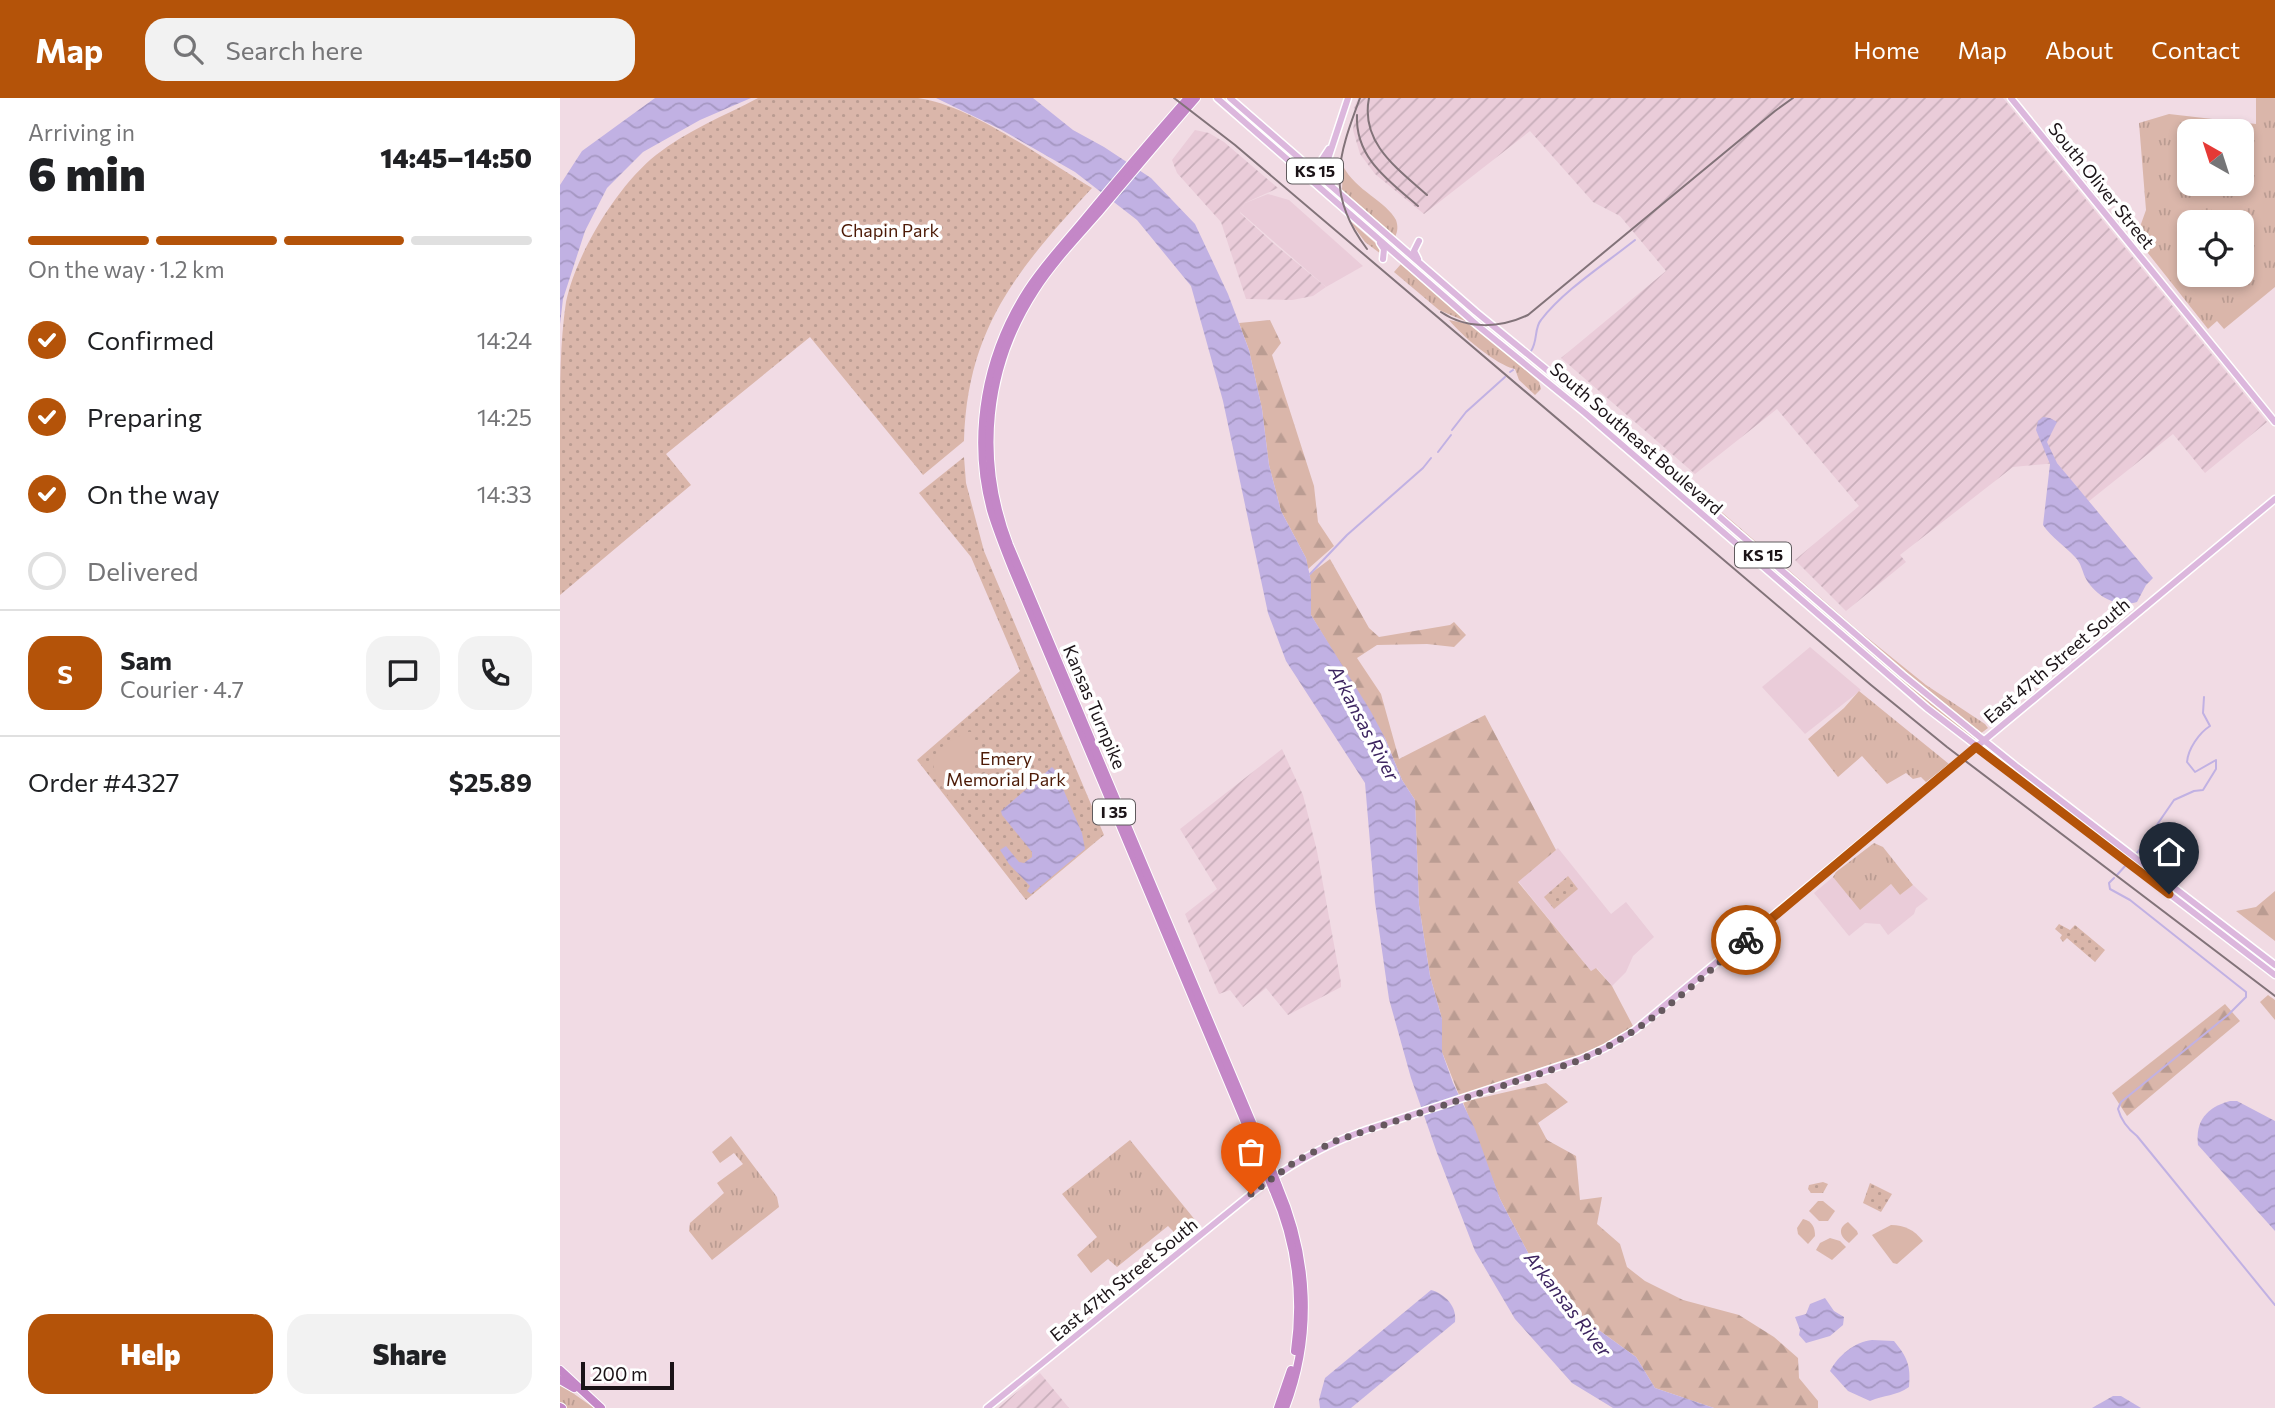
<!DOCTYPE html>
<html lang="en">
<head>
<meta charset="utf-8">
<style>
	body { margin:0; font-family:Commissioner,sans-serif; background:#f2f2f2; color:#202124; height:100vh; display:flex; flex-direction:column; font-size:26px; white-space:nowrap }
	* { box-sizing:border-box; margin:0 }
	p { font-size:23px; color:#757577 }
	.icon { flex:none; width:38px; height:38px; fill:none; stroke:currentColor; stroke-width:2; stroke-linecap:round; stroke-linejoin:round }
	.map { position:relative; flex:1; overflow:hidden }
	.details { display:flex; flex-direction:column; background:#fff; width:560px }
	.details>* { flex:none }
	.needle { width:46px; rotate:321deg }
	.controls { position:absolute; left:1617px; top:21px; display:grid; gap:14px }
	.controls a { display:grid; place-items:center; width:77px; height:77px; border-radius:14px; background:#fff; box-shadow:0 4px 10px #0003; font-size:35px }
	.scale { position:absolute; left:21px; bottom:18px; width:93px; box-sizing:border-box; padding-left:7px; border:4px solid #1b1317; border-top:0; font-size:19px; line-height:24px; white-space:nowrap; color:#1b1317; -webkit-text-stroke:5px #fff; paint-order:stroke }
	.pin { position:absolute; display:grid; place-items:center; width:60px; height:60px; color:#fff; margin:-72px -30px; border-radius:50% 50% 50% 0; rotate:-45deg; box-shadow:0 0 7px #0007 }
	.pin .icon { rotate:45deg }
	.courier { position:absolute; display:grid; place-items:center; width:70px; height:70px; margin:-35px; border:5px solid #b45309; border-radius:50%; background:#fff; color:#222; box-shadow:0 2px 9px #0007 }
	.summary em { font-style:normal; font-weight:800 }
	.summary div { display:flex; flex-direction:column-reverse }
	.summary { display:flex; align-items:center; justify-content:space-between; height:119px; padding:0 28px }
	h1 { font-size:46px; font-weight:800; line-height:52px }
	.bar { display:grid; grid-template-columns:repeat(4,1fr); gap:10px 7px; align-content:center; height:84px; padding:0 28px }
	.bar i { height:9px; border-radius:5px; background:#e0e0e0 }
	.bar .current { background:#b45309 }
	.bar p { grid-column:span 4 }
	.line { display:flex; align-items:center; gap:18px; padding:0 28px; border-top:2px solid #e0e0e0 }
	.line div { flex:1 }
	.round { display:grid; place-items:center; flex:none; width:74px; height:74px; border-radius:21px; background:#f2f2f2 }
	ol { padding:0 28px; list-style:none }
	li { display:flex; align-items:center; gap:21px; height:77px }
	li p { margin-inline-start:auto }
	li .icon { padding:7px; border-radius:50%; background:#b45309; color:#fff; stroke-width:4 }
	li:last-child { color:#757577 }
	li i { width:38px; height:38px; border:4px solid #e0e0e0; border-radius:50% }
	.action { display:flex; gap:14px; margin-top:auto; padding:14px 28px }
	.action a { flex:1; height:80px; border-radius:21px; background:#b45309; color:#fff; font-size:28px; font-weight:800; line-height:80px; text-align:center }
	.action a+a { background:#f2f2f2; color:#202124 }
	header { display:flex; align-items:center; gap:42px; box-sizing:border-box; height:98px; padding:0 35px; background:#b45309; color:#fff }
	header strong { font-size:33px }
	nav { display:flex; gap:38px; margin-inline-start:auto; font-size:24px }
	.search { width:490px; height:63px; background:#f2f2f2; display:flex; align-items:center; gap:18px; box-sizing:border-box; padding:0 24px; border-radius:21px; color:#757577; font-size:26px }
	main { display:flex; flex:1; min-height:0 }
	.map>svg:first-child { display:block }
</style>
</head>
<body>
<header>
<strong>Map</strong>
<div class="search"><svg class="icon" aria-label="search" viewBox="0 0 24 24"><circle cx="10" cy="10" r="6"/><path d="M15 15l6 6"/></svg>Search here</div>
<nav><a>Home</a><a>Map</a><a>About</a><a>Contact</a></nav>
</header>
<main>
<section class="details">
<div class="summary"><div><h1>6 min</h1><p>Arriving in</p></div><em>14:45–14:50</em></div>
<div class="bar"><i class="current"></i><i class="current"></i><i class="current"></i><i></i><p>On the way · 1.2 km</p></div>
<ol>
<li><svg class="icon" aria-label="check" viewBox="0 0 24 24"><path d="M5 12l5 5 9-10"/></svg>Confirmed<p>14:24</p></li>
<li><svg class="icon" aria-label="check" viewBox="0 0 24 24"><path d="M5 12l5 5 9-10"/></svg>Preparing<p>14:25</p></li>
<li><svg class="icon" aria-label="check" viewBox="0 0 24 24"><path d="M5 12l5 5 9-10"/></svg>On the way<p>14:33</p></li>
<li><i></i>Delivered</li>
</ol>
<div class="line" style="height:126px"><b class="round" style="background:#b45309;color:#fff">S</b><div><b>Sam</b><p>Courier · 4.7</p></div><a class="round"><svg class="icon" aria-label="chat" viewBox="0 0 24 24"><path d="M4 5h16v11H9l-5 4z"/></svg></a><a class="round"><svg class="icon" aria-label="phone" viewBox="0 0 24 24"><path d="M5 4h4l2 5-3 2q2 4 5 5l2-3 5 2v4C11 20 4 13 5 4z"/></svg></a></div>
<div class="line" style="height:91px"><div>Order #4327</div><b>$25.89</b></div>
<div class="action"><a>Help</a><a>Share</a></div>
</section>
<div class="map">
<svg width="1715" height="1310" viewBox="0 0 1715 1310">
	<defs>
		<pattern id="industrial-furrows" width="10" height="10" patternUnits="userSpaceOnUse" patternTransform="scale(1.75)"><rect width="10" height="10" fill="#eaccd9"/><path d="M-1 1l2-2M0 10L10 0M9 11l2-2" fill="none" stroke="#c8aeba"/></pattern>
		<pattern id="grass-tufts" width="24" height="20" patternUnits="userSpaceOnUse" patternTransform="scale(1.75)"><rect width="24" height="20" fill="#dab6aa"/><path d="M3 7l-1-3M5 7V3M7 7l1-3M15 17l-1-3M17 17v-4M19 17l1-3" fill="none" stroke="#ba9c92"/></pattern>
		<pattern id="forest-firs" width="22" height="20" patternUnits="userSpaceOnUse" patternTransform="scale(1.75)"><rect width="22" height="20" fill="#dab6aa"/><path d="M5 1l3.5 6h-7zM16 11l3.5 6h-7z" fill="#ba9c92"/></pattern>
		<pattern id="park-dots" width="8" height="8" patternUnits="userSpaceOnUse" patternTransform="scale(1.75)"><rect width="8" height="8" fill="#dab6aa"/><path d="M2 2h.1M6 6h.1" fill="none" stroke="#ba9c92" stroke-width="1.8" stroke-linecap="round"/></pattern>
		<pattern id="water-waves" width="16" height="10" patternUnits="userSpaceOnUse" patternTransform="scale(1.75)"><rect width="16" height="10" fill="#c1b1e3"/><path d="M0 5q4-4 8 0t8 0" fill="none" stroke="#a597c2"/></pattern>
	</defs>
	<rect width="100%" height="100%" fill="#f1dbe4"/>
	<!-- built -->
	<g fill="#eaccd9">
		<polygon points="708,96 729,102 803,168 766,189 680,114 685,105"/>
		<polygon points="1250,549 1301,592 1245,636 1202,589"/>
		<polygon points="998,750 1051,816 1066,804 1094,839 1073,858 1066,874 1052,888 1037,870 1031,873 958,783"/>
		<polygon points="1273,779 1300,811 1331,786 1340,797 1353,787 1368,801 1356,810 1354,816 1328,837 1320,826 1305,825 1289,838 1254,795"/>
	</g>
	<!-- industrial -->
	<g fill="url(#industrial-furrows)">
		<polygon points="798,0 1443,0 1707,324 1645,375 1613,336 1528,404 1497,365 1453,369 1340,457 1346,464 1286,513 1235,462 1299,408 1217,311 1135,376 1001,260 1106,173 1060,118 1033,104 970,33 864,116 815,76 800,56 793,32 796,12 794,10"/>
		<polygon points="635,32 649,35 664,44 718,90 685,105 680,115 713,145 766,189 753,198 732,202 686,201 661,124 617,75 612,62"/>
		<polygon points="722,651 743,697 757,753 781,885 781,889 728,917 706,890 683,909 670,892 659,896 625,816 657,791 620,731"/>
		<polygon points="480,1275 509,1310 438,1310"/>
	</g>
	<!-- grass -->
	<g fill="url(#grass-tufts)" fill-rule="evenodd">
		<path d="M 1696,0 L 1715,0 L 1715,189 L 1664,231 L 1657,223 L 1648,231 L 1576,140 L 1586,112 L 1579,25 L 1609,16 L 1696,26 ZM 1629,33 L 1682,33 L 1682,86 L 1629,86 ZM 1629,124 L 1682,124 L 1682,177 L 1629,177 Z"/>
		<path d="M 783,68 C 795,92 827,104 836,122 C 838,128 838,133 835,139 L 782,92 Z"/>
		<polygon points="789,122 821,150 821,156 805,144"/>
		<polygon points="841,166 906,222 905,223 879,212 834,174"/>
		<path d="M 889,222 L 913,227 L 979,284 L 981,291 L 975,297 L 959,282 L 955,271 C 936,267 902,238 889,222 Z"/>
		<polygon points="1003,281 1020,292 1068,333 1299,533 1366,587 1425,626 1428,630 1420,636 1327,561"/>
		<path d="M 999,289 C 1138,405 1273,526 1415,640 L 1415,643 L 1334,579 Z"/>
		<polygon points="1299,593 1389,666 1366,684 1361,679 1353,681 1346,675 1327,686 1302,658 1278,679 1248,641 1284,610"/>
		<polygon points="1314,745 1323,749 1353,787 1340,797 1331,786 1300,812 1273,779 1276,774"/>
		<polygon points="171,1038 217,1099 219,1109 152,1162 129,1133 130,1125 164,1095 157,1085 183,1066 174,1055 160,1065 152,1054"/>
		<polygon points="570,1042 640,1128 626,1140 618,1131 614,1134 608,1128 557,1169 548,1161 531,1175 517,1157 537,1139 502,1096"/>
		<polygon points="0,1286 34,1310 6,1310 0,1306"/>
	</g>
	<!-- forest -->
	<g fill="url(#forest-firs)">
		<polygon points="710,222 721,245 712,257 754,388 758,424 774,448 748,471 746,460 721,413 709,367 702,311 689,252 679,225"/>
		<polygon points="770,461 809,530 819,539 890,527 894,524 906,537 894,549 867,546 817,547 797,560 821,596 839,661 925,617 996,752 958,784 1031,873 1036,870 1052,888 1073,928 1035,955 915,996 899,997 882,954 882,921 870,878 859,807 855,702 842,682 825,640 751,517 750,476"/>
		<polygon points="1715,793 1715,843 1676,813 1696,809"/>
		<polygon points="1708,897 1715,902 1715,922 1700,904"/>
		<polygon points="1665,906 1680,923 1567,1018 1552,995"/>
		<polygon points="986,985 1008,1004 978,1025 987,1042 1016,1058 1020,1102 1042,1099 1037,1126 1060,1146 1067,1169 1085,1183 1123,1202 1179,1217 1214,1239 1238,1260 1239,1280 1258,1303 1258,1310 1154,1310 1095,1290 1076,1259 1029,1225 977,1172 940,1101 903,1004"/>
	</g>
	<!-- park -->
	<g fill="url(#park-dots)">
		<path d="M 198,0 L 358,0 C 411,7 485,62 532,90 C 459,170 407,229 404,343 L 363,377 L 250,239 L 106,356 L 131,387 L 0,497 C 0,440 0,383 0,326 C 0,286 0,245 6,204 C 16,156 57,88 96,57 C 126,33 164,18 198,0 Z"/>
		<polygon points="404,359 406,385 424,453 544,737 466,802 357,662 460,573 411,459 359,395"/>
		<polygon points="1008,778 1018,791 994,811 984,799"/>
		<polygon points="1499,826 1510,832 1515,827 1545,852 1535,864 1507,840 1503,844 1500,840 1502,837 1495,831"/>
		<polygon points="1263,1084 1268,1086 1263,1095 1251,1095 1248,1091 1249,1087"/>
		<polygon points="1310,1085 1332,1096 1321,1114 1303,1105"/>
	</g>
	<!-- pitch -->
	<g fill="#dab6aa">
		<path d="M 406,634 L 413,634 L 415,637 C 413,662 416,684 396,702 L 392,702 C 383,693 380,685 375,673 C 366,652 391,644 406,634 Z"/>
		<polygon points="1258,1103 1263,1103 1275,1113 1268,1123 1259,1123 1249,1113"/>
		<path d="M 1243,1121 C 1252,1123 1255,1129 1255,1138 L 1248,1146 L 1238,1136 L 1237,1130 Z"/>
		<path d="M 1288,1124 L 1297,1133 L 1298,1136 L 1289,1145 C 1280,1139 1277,1130 1288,1124 Z"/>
		<path d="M 1331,1127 C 1345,1127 1354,1132 1363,1143 L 1337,1166 L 1333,1165 L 1312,1137 Z"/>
		<polygon points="1270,1140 1280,1143 1286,1149 1272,1162 1256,1152 1260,1145"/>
	</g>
	<!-- water -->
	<g fill="url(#water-waves)">
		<polygon points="95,0 191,0 140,22 83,54 47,90 25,133 3,201 0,226 0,87 22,53"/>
		<polygon points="376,0 473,0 513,32 544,49 591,80 635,126 668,196 689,252 702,311 709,367 721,413 746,460 751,483 751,517 810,612 825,640 842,682 855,702 859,807 870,878 882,921 882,954 893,985 915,1031 940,1101 977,1172 1029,1225 1076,1259 1095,1290 1154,1310 1053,1310 1012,1285 955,1221 915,1153 877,1055 851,980 829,901 815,804 805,685 726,563 708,515 663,303 631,188 577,122 515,74 440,31"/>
		<path d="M 1483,319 L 1490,320 L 1497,324 L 1487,344 L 1497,365 L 1593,480 L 1586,487 L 1577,504 C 1556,510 1535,498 1525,479 C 1522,472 1521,465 1515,459 C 1505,448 1492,440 1483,427 L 1490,366 L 1476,332 L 1478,323 Z"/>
		<polygon points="492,669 495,672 522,735 525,751 471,796 467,793 470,788 449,766 440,752 446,748 459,764 464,765 472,759 472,754 442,717 441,713"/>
		<path d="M 1670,1003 L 1677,1003 L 1715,1023 L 1715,1133 L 1638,1047 C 1635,1023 1647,1009 1670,1003 Z"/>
		<path d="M 871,1192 C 885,1196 897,1208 895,1224 L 791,1310 L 760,1310 L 759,1302 L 765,1280 Z"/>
		<polygon points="1265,1200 1274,1213 1284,1219 1283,1227 1270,1238 1246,1245 1239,1237 1240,1232 1235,1219 1246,1216 1250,1206"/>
		<path d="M 1312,1242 L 1334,1243 C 1347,1259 1351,1267 1349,1289 C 1336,1298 1324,1297 1310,1303 L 1288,1293 L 1270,1273 C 1278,1258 1294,1244 1312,1242 Z"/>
		<polygon points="1553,1298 1561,1298 1581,1310 1532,1310"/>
	</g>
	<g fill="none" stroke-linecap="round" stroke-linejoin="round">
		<!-- stream -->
		<g stroke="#c1b1e3" stroke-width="2">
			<path d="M 971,253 C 978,243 974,230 981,222 C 1004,192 1045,166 1075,142"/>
			<polyline points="950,274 953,272"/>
			<polyline points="892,332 906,314 945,279"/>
			<polyline points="878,354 891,337"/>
			<polyline points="750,476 787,437 863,370 871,360"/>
			<path d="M 1570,763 L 1581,750 L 1614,702 L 1634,693 L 1643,692 L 1656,671 L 1656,662 L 1635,674 L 1627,664 C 1628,651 1639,635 1650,628 L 1643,615 L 1644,599"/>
			<polyline points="1557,777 1566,767"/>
			<path d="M 1554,780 L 1549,785 L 1550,791 L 1570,802 L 1686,894 L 1686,899 L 1668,917 L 1561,1004 L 1558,1011 C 1561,1022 1568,1031 1577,1038 L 1715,1207"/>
		</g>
		<defs>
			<g id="major">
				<polyline points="657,0 917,227 1025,315 1367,610 1715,877"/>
				<polyline points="670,0 916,214 1031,308 1343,577 1457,669 1715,867"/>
				<polyline points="1451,0 1715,324"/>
				<polyline points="768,62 767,72 772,85"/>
				<polyline points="754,74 769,51"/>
				<polyline points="754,77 768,61 788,0"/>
				<polyline points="820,145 824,151 823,161"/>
				<polyline points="858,161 854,153 859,143"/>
				<path d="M 427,1310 L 691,1096 C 727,1068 763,1047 806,1032 L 1021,961 L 1045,950 L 1075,932 L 1715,401"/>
			</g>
			<g id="highway">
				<path d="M 628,0 C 593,40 558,81 524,122 C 505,145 484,167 468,192 C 426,257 411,337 431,412 C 437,432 445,452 453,472 L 706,1074"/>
				<path d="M 636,0 C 603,38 571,76 539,114 C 517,139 493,164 475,192 C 425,269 416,361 449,447 L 711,1070"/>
				<path d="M 718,1088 C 749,1160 753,1237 725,1310"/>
				<path d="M 713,1091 C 736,1143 743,1197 735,1253"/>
				<polyline points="0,1272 41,1310"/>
				<polyline points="0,1282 14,1290"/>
				<polyline points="0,1309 2,1310"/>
				<polyline points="718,1310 731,1272"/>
			</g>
		</defs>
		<!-- major casing -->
		<use href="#major" stroke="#fff" stroke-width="9"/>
		<!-- highway casing -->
		<use href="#highway" stroke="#fff" stroke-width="10"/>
		<!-- major -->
		<use href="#major" stroke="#dcb7dd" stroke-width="6"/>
		<!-- highway -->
		<use href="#highway" stroke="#c487c7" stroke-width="8"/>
		<!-- rail -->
		<g stroke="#827379" stroke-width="2">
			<polyline points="614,0 675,47 1311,587 1387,649 1715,898"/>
			<path d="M 800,0 C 778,59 765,96 807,151"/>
			<path d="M 809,0 C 800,45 838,71 867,97"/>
			<path d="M 797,17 C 795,60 829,83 858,108"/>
			<path d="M 881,214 C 907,232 941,230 968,217 L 1215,13 L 1233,0"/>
		</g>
		<defs>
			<g id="highway-bridge">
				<polyline points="711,1070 718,1088"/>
				<polyline points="706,1074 713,1091"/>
			</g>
		</defs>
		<!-- highway-bridge casing -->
		<use href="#highway-bridge" stroke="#fff" stroke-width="10" stroke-linecap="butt"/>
		<!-- highway-bridge -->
		<use href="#highway-bridge" stroke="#c487c7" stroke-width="8"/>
	</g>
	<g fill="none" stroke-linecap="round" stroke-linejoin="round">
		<!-- done -->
		<path stroke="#66595f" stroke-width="7" stroke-dasharray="0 12.6" d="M 691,1096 L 736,1063 L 775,1043 L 1012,965 C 1079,940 1132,887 1186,842"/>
		<!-- route -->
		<polyline stroke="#b45309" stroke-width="9" points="1186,842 1416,649 1609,796"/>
	</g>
	<g text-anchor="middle" stroke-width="7" stroke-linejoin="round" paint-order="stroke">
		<!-- shield labels -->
		<g fill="#fff" stroke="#5f5a5d" stroke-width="2">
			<rect x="727" y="60.5" width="56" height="25" rx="5"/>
			<rect x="1175" y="444.5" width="56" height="25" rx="5"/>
			<rect x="533" y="701.5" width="42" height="25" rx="5"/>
		</g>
		<g font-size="16" font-weight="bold" fill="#1b1317">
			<text x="755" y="79">KS 15</text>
			<text x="1203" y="463">KS 15</text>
			<text x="554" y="720">I 35</text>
		</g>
		<!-- street labels -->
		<g font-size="18" fill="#1b1317" stroke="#fff">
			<text transform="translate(1541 88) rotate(51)" y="6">South Oliver Street</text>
			<text transform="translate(1076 341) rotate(41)" y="6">South Southeast Boulevard</text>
			<text transform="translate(1497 563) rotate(-40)" y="6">East 47th Street South</text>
			<text transform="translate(534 609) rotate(67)" y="6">Kansas Turnpike</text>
			<text transform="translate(564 1182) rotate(-39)" y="6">East 47th Street South</text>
		</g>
		<!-- park labels -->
		<g font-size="18" fill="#4c1a06" stroke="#fff">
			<text x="330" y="139">Chapin Park</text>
			<text x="446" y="667">Emery<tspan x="446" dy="21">Memorial Park</tspan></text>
		</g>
		<!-- water labels -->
		<g font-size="19" font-style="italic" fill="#3d2560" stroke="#fff">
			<text transform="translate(804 625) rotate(62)" y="7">Arkansas River</text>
			<text transform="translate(1008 1206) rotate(52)" y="7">Arkansas River</text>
		</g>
	</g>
</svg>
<div class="controls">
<a><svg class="needle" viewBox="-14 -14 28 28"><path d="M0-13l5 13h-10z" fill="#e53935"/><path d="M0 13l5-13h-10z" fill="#757577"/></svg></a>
<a><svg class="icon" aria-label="locate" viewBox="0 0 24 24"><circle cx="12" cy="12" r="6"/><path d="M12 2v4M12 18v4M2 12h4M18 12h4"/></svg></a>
</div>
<div class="scale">200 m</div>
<div class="pin" style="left:691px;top:1096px;background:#ea580c"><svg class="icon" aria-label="bag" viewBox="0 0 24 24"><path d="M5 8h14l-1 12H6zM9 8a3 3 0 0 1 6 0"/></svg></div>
<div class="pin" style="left:1609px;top:796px;background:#1f2937"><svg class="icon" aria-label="home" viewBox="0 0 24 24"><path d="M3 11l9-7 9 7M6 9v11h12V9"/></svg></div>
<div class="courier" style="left:1186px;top:842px"><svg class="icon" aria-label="bike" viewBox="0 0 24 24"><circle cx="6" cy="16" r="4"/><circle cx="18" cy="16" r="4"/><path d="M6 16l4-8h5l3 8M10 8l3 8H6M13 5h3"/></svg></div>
</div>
</main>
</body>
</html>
